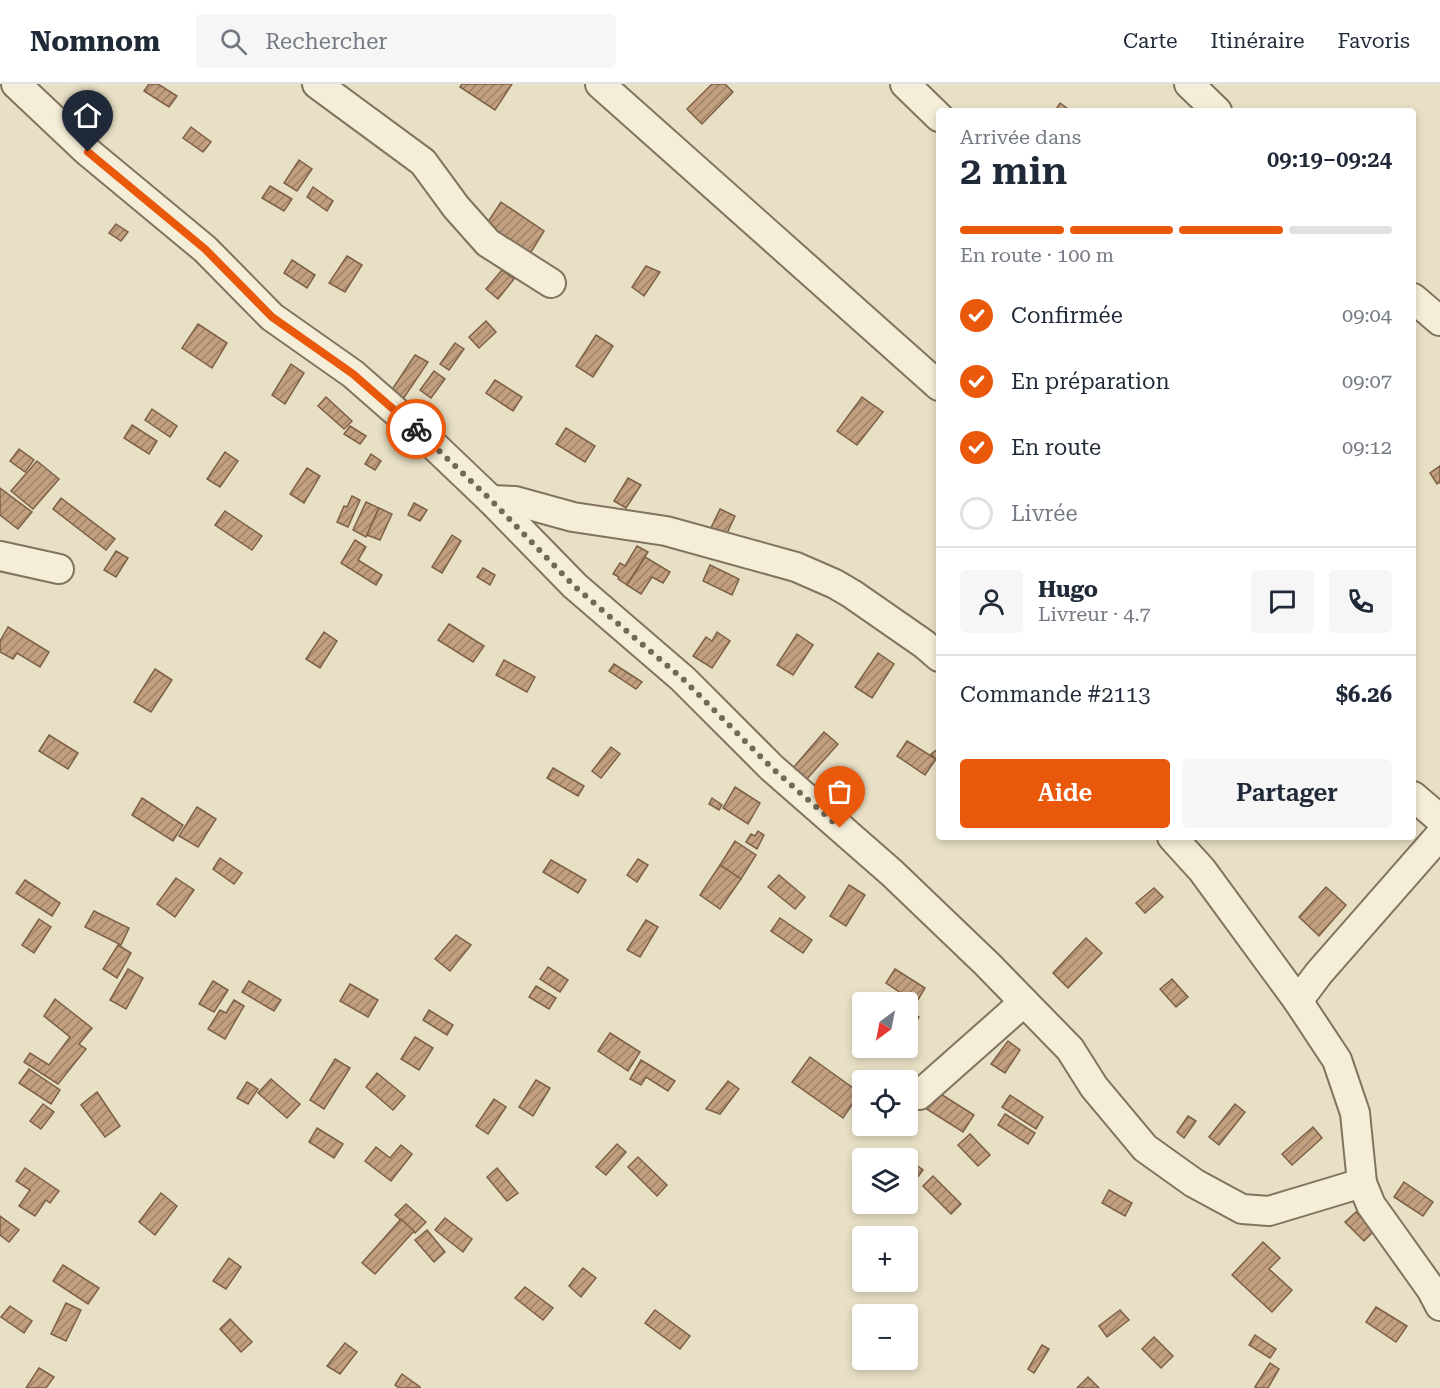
<!DOCTYPE html>
<html lang="fr">
<head>
<meta charset="utf-8">
<style>
	body { margin:0; font-family:"Roboto Serif",serif; background:#f6f6f7; color:#1f2937; height:100vh; display:flex; flex-direction:column; font-size:22px; white-space:nowrap }
	* { box-sizing:border-box; margin:0 }
	p { font-size:20px; color:#747a83 }
	.icon { flex:none; width:33px; height:33px; fill:none; stroke:currentColor; stroke-width:2; stroke-linecap:round; stroke-linejoin:round }
	.map { position:relative; flex:1; overflow:hidden }
	.sheet { position:absolute; left:936px; top:24px; width:480px; height:732px; display:flex; flex-direction:column; background:#fff; border-radius:6px; box-shadow:0 3px 9px #0003 }
	.sheet>* { flex:none }
	.needle { width:39px; rotate:212deg }
	.buttons { position:absolute; left:852px; top:908px; display:grid; gap:12px }
	.buttons a { display:grid; place-items:center; width:66px; height:66px; border-radius:6px; background:#fff; box-shadow:0 3px 9px #0003; font-size:30px }
	.pin { position:absolute; display:grid; place-items:center; width:51px; height:51px; color:#fff; margin:-62px -26px; border-radius:50% 50% 50% 0; rotate:-45deg; box-shadow:0 0 6px #0007 }
	.pin .icon { rotate:45deg }
	.courier { position:absolute; display:grid; place-items:center; width:60px; height:60px; margin:-30px; border:4px solid #ea580c; border-radius:50%; background:#fff; color:#222; box-shadow:0 2px 8px #0007 }
	.summary em { font-style:normal; font-weight:600 }
	.summary div { display:flex; flex-direction:column-reverse }
	.summary { display:flex; align-items:center; justify-content:space-between; height:102px; padding:0 24px }
	h1 { font-size:39px; font-weight:600; line-height:45px }
	.bar { display:grid; grid-template-columns:repeat(4,1fr); gap:9px 6px; align-content:center; height:72px; padding:0 24px }
	.bar i { height:8px; border-radius:4px; background:#e0e1e3 }
	.bar .selected { background:#ea580c }
	.bar p { grid-column:span 4 }
	.line { display:flex; align-items:center; gap:15px; padding:0 24px; border-top:2px solid #e0e1e3 }
	.line div { flex:1 }
	.round { display:grid; place-items:center; flex:none; width:63px; height:63px; border-radius:6px; background:#f6f6f7 }
	ol { padding:0 24px; list-style:none }
	li { display:flex; align-items:center; gap:18px; height:66px }
	li p { margin-inline-start:auto }
	li .icon { padding:6px; border-radius:50%; background:#ea580c; color:#fff; stroke-width:4 }
	li:last-child { color:#747a83 }
	li i { width:33px; height:33px; border:3px solid #e0e1e3; border-radius:50% }
	.cta { display:flex; gap:12px; margin-top:auto; padding:12px 24px }
	.cta a { flex:1; height:69px; border-radius:6px; background:#ea580c; color:#fff; font-size:24px; font-weight:600; line-height:69px; text-align:center }
	.cta a+a { background:#f6f6f7; color:#1f2937 }
	header { display:flex; align-items:center; gap:36px; box-sizing:border-box; height:84px; padding:0 30px; background:#fff; border-bottom:2px solid #e0e1e3 }
	header strong { font-size:28px }
	nav { display:flex; gap:33px; margin-inline-start:auto; font-size:21px }
	.search { width:420px; height:54px; background:#f6f6f7; display:flex; align-items:center; gap:15px; box-sizing:border-box; padding:0 21px; border-radius:6px; color:#747a83; font-size:22px }
	.map>svg:first-child { display:block }
</style>
</head>
<body>
<header>
<strong>Nomnom</strong>
<div class="search"><svg class="icon" aria-label="search" viewBox="0 0 24 24"><circle cx="10" cy="10" r="6"/><path d="M15 15l6 6"/></svg>Rechercher</div>
<nav><a>Carte</a><a>Itinéraire</a><a>Favoris</a></nav>
</header>
<div class="map">
<svg width="1440" height="1304" viewBox="0 0 1440 1304">
	<defs>
		<pattern id="building-hatch" width="6" height="6" patternUnits="userSpaceOnUse" patternTransform="scale(1.5)"><rect width="6" height="6" fill="#c29f7f"/><path d="M-1 1l2-2M0 6l6-6M5 7l2-2" fill="none" stroke="#9e8267"/></pattern>
	</defs>
	<rect width="100%" height="100%" fill="#e8e0c5"/>
	<!-- building -->
	<g fill="url(#building-hatch)" stroke="#7d6046" stroke-width="1.5">
		<polygon points="149,0 158,0 177,12 169,23 144,7"/>
		<polygon points="462,0 512,0 495,26 460,3"/>
		<polygon points="712,0 725,0 733,8 702,40 687,25"/>
		<polygon points="1060,19 1071,27 1055,27"/>
		<polygon points="191,43 211,58 203,68 183,54"/>
		<polygon points="299,76 312,85 297,107 284,99"/>
		<polygon points="270,102 292,115 284,127 262,114"/>
		<polygon points="313,103 333,117 327,127 307,113"/>
		<polygon points="501,118 544,147 528,173 484,144"/>
		<polygon points="116,140 128,148 121,157 109,149"/>
		<polygon points="347,172 362,181 345,208 329,199"/>
		<polygon points="292,176 315,191 307,204 284,189"/>
		<polygon points="646,182 660,188 644,212 632,203"/>
		<polygon points="502,186 514,195 498,215 486,205"/>
		<polygon points="486,237 496,248 479,264 469,253"/>
		<polygon points="198,240 227,259 212,284 182,264"/>
		<polygon points="596,251 613,262 593,293 576,282"/>
		<polygon points="455,259 464,265 449,286 440,280"/>
		<polygon points="415,271 428,278 403,315 391,307"/>
		<polygon points="291,280 304,289 285,320 272,311"/>
		<polygon points="434,287 445,295 431,314 420,306"/>
		<polygon points="495,296 522,313 513,327 486,309"/>
		<polygon points="326,313 352,337 344,345 318,322"/>
		<polygon points="862,313 883,328 857,361 837,347"/>
		<polygon points="152,325 177,342 170,353 145,336"/>
		<polygon points="132,341 157,357 149,370 124,354"/>
		<polygon points="350,342 366,352 360,360 344,350"/>
		<polygon points="566,344 595,362 585,378 556,360"/>
		<polygon points="19,365 34,376 25,388 10,377"/>
		<polygon points="225,368 238,377 220,403 207,395"/>
		<polygon points="371,370 381,377 375,386 365,380"/>
		<polygon points="37,377 59,395 33,425 11,407"/>
		<polygon points="1440,382 1440,398 1437,400 1430,389"/>
		<polygon points="307,384 320,392 304,419 290,410"/>
		<polygon points="628,394 641,401 626,424 614,417"/>
		<polygon points="0,404 32,428 18,445 0,431"/>
		<polygon points="352,412 360,416 348,443 337,438 344,422 347,423"/>
		<polygon points="61,414 115,455 106,466 53,425"/>
		<polygon points="366,418 379,424 366,453 353,446"/>
		<polygon points="414,419 427,426 420,437 408,431"/>
		<polygon points="379,424 392,430 380,456 367,451"/>
		<polygon points="720,425 735,432 723,458 708,450"/>
		<polygon points="225,427 262,452 252,466 215,441"/>
		<polygon points="452,451 461,457 442,489 432,483"/>
		<polygon points="355,456 366,463 358,476 382,491 376,501 341,479"/>
		<polygon points="637,462 648,468 627,501 618,495 619,493 613,490 620,479 625,482"/>
		<polygon points="116,467 128,474 116,493 104,486"/>
		<polygon points="645,473 670,488 663,499 652,493 641,510 627,501"/>
		<polygon points="710,481 739,495 732,511 703,497"/>
		<polygon points="483,484 495,491 490,501 477,493"/>
		<polygon points="449,540 484,562 473,578 438,556"/>
		<polygon points="8,543 49,568 40,583 17,569 13,575 0,568 0,557"/>
		<polygon points="324,548 337,557 320,584 306,575"/>
		<polygon points="717,548 730,557 712,584 693,572 706,553 712,557"/>
		<polygon points="797,550 813,561 793,591 777,581"/>
		<polygon points="878,569 894,580 872,614 855,603"/>
		<polygon points="504,576 535,593 527,608 496,591"/>
		<polygon points="614,580 642,598 636,605 609,587"/>
		<polygon points="155,585 172,596 151,628 134,618"/>
		<polygon points="824,648 838,660 806,696 793,684"/>
		<polygon points="49,651 78,669 68,685 39,667"/>
		<polygon points="907,657 936,675 925,691 897,672"/>
		<polygon points="611,663 620,670 601,694 592,687"/>
		<polygon points="939,664 939,679 931,670"/>
		<polygon points="553,684 584,702 578,712 547,694"/>
		<polygon points="735,703 760,719 748,740 723,724"/>
		<polygon points="142,714 183,741 173,757 132,731"/>
		<polygon points="712,714 722,721 719,726 709,720"/>
		<polygon points="197,723 216,735 198,763 179,752"/>
		<polygon points="758,747 764,751 757,765 746,758 751,750 755,752"/>
		<polygon points="735,757 756,771 741,795 720,781"/>
		<polygon points="220,774 242,789 234,800 213,785"/>
		<polygon points="638,775 648,781 637,798 627,791"/>
		<polygon points="551,776 586,796 578,809 543,788"/>
		<polygon points="720,781 741,795 720,825 700,811"/>
		<polygon points="779,791 805,813 795,825 768,803"/>
		<polygon points="176,794 194,806 175,833 157,820"/>
		<polygon points="25,796 60,819 52,832 16,809"/>
		<polygon points="849,801 865,811 846,842 830,832"/>
		<polygon points="1326,803 1346,821 1319,852 1299,833"/>
		<polygon points="1154,804 1163,813 1145,829 1136,819"/>
		<polygon points="94,827 129,844 121,861 85,843"/>
		<polygon points="780,834 812,856 803,869 771,847"/>
		<polygon points="39,835 51,843 34,869 22,861"/>
		<polygon points="646,836 658,843 640,873 627,866"/>
		<polygon points="456,851 471,861 450,887 435,875"/>
		<polygon points="1086,854 1102,869 1068,904 1053,889"/>
		<polygon points="118,861 131,869 117,894 103,885"/>
		<polygon points="548,883 568,896 560,908 540,895"/>
		<polygon points="128,885 143,894 126,925 110,916"/>
		<polygon points="895,885 925,904 916,919 886,899"/>
		<polygon points="1172,895 1188,913 1176,923 1160,905"/>
		<polygon points="213,897 228,906 214,928 199,920"/>
		<polygon points="249,897 281,916 274,927 242,908"/>
		<polygon points="350,900 378,916 368,933 340,917"/>
		<polygon points="536,902 556,914 549,925 529,913"/>
		<polygon points="55,915 92,944 79,960 86,965 58,1000 24,978 30,969 49,981 70,953 44,932"/>
		<polygon points="234,916 244,922 225,955 208,945 220,926 226,929"/>
		<polygon points="908,925 919,933 910,947 908,945"/>
		<polygon points="429,926 453,941 447,951 423,936"/>
		<polygon points="610,949 640,968 628,987 598,967"/>
		<polygon points="415,953 433,964 419,986 401,975"/>
		<polygon points="1008,957 1020,966 1005,989 991,980"/>
		<polygon points="810,973 860,1009 843,1034 792,998"/>
		<polygon points="335,975 350,984 324,1025 310,1016"/>
		<polygon points="641,976 675,997 668,1007 646,993 641,1001 630,995"/>
		<polygon points="29,985 60,1006 51,1020 19,999"/>
		<polygon points="377,989 405,1012 393,1026 366,1003"/>
		<polygon points="271,995 300,1020 287,1034 258,1009"/>
		<polygon points="536,996 550,1004 533,1032 519,1023"/>
		<polygon points="728,997 739,1005 720,1030 706,1025"/>
		<polygon points="247,998 258,1005 248,1020 237,1014"/>
		<polygon points="936,1007 974,1031 963,1048 925,1024"/>
		<polygon points="97,1008 120,1042 105,1053 81,1021"/>
		<polygon points="1010,1011 1043,1033 1036,1045 1002,1023"/>
		<polygon points="494,1015 506,1023 488,1050 476,1042"/>
		<polygon points="43,1020 54,1028 41,1045 30,1037"/>
		<polygon points="1235,1020 1245,1028 1219,1061 1209,1053"/>
		<polygon points="1005,1030 1035,1049 1028,1060 998,1041"/>
		<polygon points="1188,1032 1196,1037 1184,1054 1177,1048"/>
		<polygon points="1313,1043 1322,1054 1292,1081 1282,1070"/>
		<polygon points="317,1044 343,1060 334,1074 309,1058"/>
		<polygon points="970,1050 990,1071 978,1082 958,1061"/>
		<polygon points="617,1060 626,1068 606,1091 596,1083"/>
		<polygon points="401,1061 412,1070 391,1097 365,1077 376,1063 390,1074"/>
		<polygon points="638,1073 667,1101 657,1112 628,1083"/>
		<polygon points="912,1078 923,1086 908,1106 908,1084"/>
		<polygon points="25,1084 59,1107 50,1119 46,1116 35,1132 19,1122 30,1106 16,1097"/>
		<polygon points="497,1084 518,1109 507,1117 487,1093"/>
		<polygon points="933,1092 961,1120 951,1130 923,1102"/>
		<polygon points="1404,1098 1433,1118 1423,1132 1394,1113"/>
		<polygon points="1109,1106 1132,1119 1125,1132 1102,1119"/>
		<polygon points="161,1109 177,1122 155,1151 139,1138"/>
		<polygon points="406,1120 426,1138 415,1149 395,1131"/>
		<polygon points="1356,1128 1374,1147 1364,1157 1345,1138"/>
		<polygon points="0,1132 19,1146 9,1158 0,1151"/>
		<polygon points="445,1134 472,1155 463,1168 435,1146"/>
		<polygon points="401,1135 414,1147 375,1190 362,1179"/>
		<polygon points="427,1146 445,1168 434,1178 415,1156"/>
		<polygon points="1263,1158 1280,1174 1269,1185 1292,1206 1272,1228 1232,1191"/>
		<polygon points="229,1174 241,1183 226,1205 213,1197"/>
		<polygon points="63,1181 99,1204 88,1220 53,1197"/>
		<polygon points="583,1184 596,1194 581,1213 569,1202"/>
		<polygon points="525,1203 553,1224 543,1236 515,1214"/>
		<polygon points="66,1219 81,1226 66,1257 51,1250"/>
		<polygon points="10,1222 32,1237 24,1249 1,1233"/>
		<polygon points="1376,1223 1407,1242 1396,1258 1366,1238"/>
		<polygon points="655,1226 690,1252 680,1265 645,1239"/>
		<polygon points="1120,1226 1129,1236 1107,1253 1099,1242"/>
		<polygon points="230,1235 252,1258 241,1268 220,1245"/>
		<polygon points="1255,1251 1276,1265 1270,1274 1249,1261"/>
		<polygon points="1154,1253 1173,1272 1161,1284 1142,1265"/>
		<polygon points="345,1259 357,1268 340,1290 327,1282"/>
		<polygon points="1042,1261 1049,1265 1034,1289 1028,1285"/>
		<polygon points="1270,1279 1279,1285 1268,1304 1257,1304 1255,1303"/>
		<polygon points="39,1284 54,1293 46,1304 26,1304"/>
		<polygon points="402,1290 420,1303 420,1304 399,1304 395,1301"/>
		<polygon points="1088,1293 1099,1304 1077,1304"/>
	</g>
	<g fill="none" stroke-linecap="round" stroke-linejoin="round">
		<defs>
			<g id="street">
				<polyline points="16,0 88,68 205,165 272,233 353,290 426,354 491,416 575,502 683,595 772,684 892,789 987,880 1070,965 1094,1003 1145,1064 1194,1099 1242,1125 1269,1127 1362,1099"/>
				<polyline points="317,0 423,78 456,123 488,159 551,199"/>
				<polyline points="600,0 939,302"/>
				<polyline points="905,0 939,33"/>
				<polyline points="1189,0 1217,27"/>
				<polyline points="1413,214 1440,237"/>
				<polyline points="491,416 515,417 573,433 666,447 796,483 835,500 852,510 924,560 939,573"/>
				<polyline points="0,472 59,485"/>
				<polyline points="1413,712 1440,735"/>
				<polyline points="1172,753 1202,786 1298,917 1337,976 1355,1029 1362,1099 1371,1121 1431,1205 1440,1222"/>
				<polyline points="1298,917 1319,889 1440,751"/>
				<polyline points="919,1011 1024,918"/>
			</g>
		</defs>
		<!-- street casing -->
		<use href="#street" stroke="#81735d" stroke-width="32"/>
		<!-- street -->
		<use href="#street" stroke="#f4edd7" stroke-width="28"/>
	</g>
	<g fill="none" stroke-linecap="round" stroke-linejoin="round">
		<!-- done -->
		<polyline stroke="#726a59" stroke-width="6" stroke-dasharray="0 10.8" points="416,345 491,416 574,502 683,595 772,684 840,744"/>
		<!-- route -->
		<polyline stroke="#ea580c" stroke-width="8" points="88,68 205,165 272,233 353,290 416,345"/>
	</g>
</svg>
<div class="buttons">
<a><svg class="needle" viewBox="-14 -14 28 28"><path d="M0-13l5 13h-10z" fill="#e53935"/><path d="M0 13l5-13h-10z" fill="#747a83"/></svg></a>
<a><svg class="icon" aria-label="locate" viewBox="0 0 24 24"><circle cx="12" cy="12" r="6"/><path d="M12 2v4M12 18v4M2 12h4M18 12h4"/></svg></a>
<a><svg class="icon" aria-label="layers" viewBox="0 0 24 24"><path d="M12 4l9 5-9 5-9-5zM3 14l9 5 9-5"/></svg></a>
<a>+</a>
<a>−</a>
</div>
<div class="pin" style="left:840px;top:744px;background:#ea580c"><svg class="icon" aria-label="bag" viewBox="0 0 24 24"><path d="M5 8h14l-1 12H6zM9 8a3 3 0 0 1 6 0"/></svg></div>
<div class="pin" style="left:88px;top:68px;background:#1f2937"><svg class="icon" aria-label="home" viewBox="0 0 24 24"><path d="M3 11l9-7 9 7M6 9v11h12V9"/></svg></div>
<div class="courier" style="left:416px;top:345px"><svg class="icon" aria-label="bike" viewBox="0 0 24 24"><circle cx="6" cy="16" r="4"/><circle cx="18" cy="16" r="4"/><path d="M6 16l4-8h5l3 8M10 8l3 8H6M13 5h3"/></svg></div>
<section class="sheet">
<div class="summary"><div><h1>2 min</h1><p>Arrivée dans</p></div><em>09:19–09:24</em></div>
<div class="bar"><i class="selected"></i><i class="selected"></i><i class="selected"></i><i></i><p>En route · 100 m</p></div>
<ol>
<li><svg class="icon" aria-label="check" viewBox="0 0 24 24"><path d="M5 12l5 5 9-10"/></svg>Confirmée<p>09:04</p></li>
<li><svg class="icon" aria-label="check" viewBox="0 0 24 24"><path d="M5 12l5 5 9-10"/></svg>En préparation<p>09:07</p></li>
<li><svg class="icon" aria-label="check" viewBox="0 0 24 24"><path d="M5 12l5 5 9-10"/></svg>En route<p>09:12</p></li>
<li><i></i>Livrée</li>
</ol>
<div class="line" style="height:108px"><a class="round"><svg class="icon" aria-label="person" viewBox="0 0 24 24"><circle cx="12" cy="8" r="4"/><path d="M4 21q1-7 8-7t8 7"/></svg></a><div><b>Hugo</b><p>Livreur · 4.7</p></div><a class="round"><svg class="icon" aria-label="chat" viewBox="0 0 24 24"><path d="M4 5h16v11H9l-5 4z"/></svg></a><a class="round"><svg class="icon" aria-label="phone" viewBox="0 0 24 24"><path d="M5 4h4l2 5-3 2q2 4 5 5l2-3 5 2v4C11 20 4 13 5 4z"/></svg></a></div>
<div class="line" style="height:78px"><div>Commande #2113</div><b>$6.26</b></div>
<div class="cta"><a>Aide</a><a>Partager</a></div>
</section>
</div>
</body>
</html>
